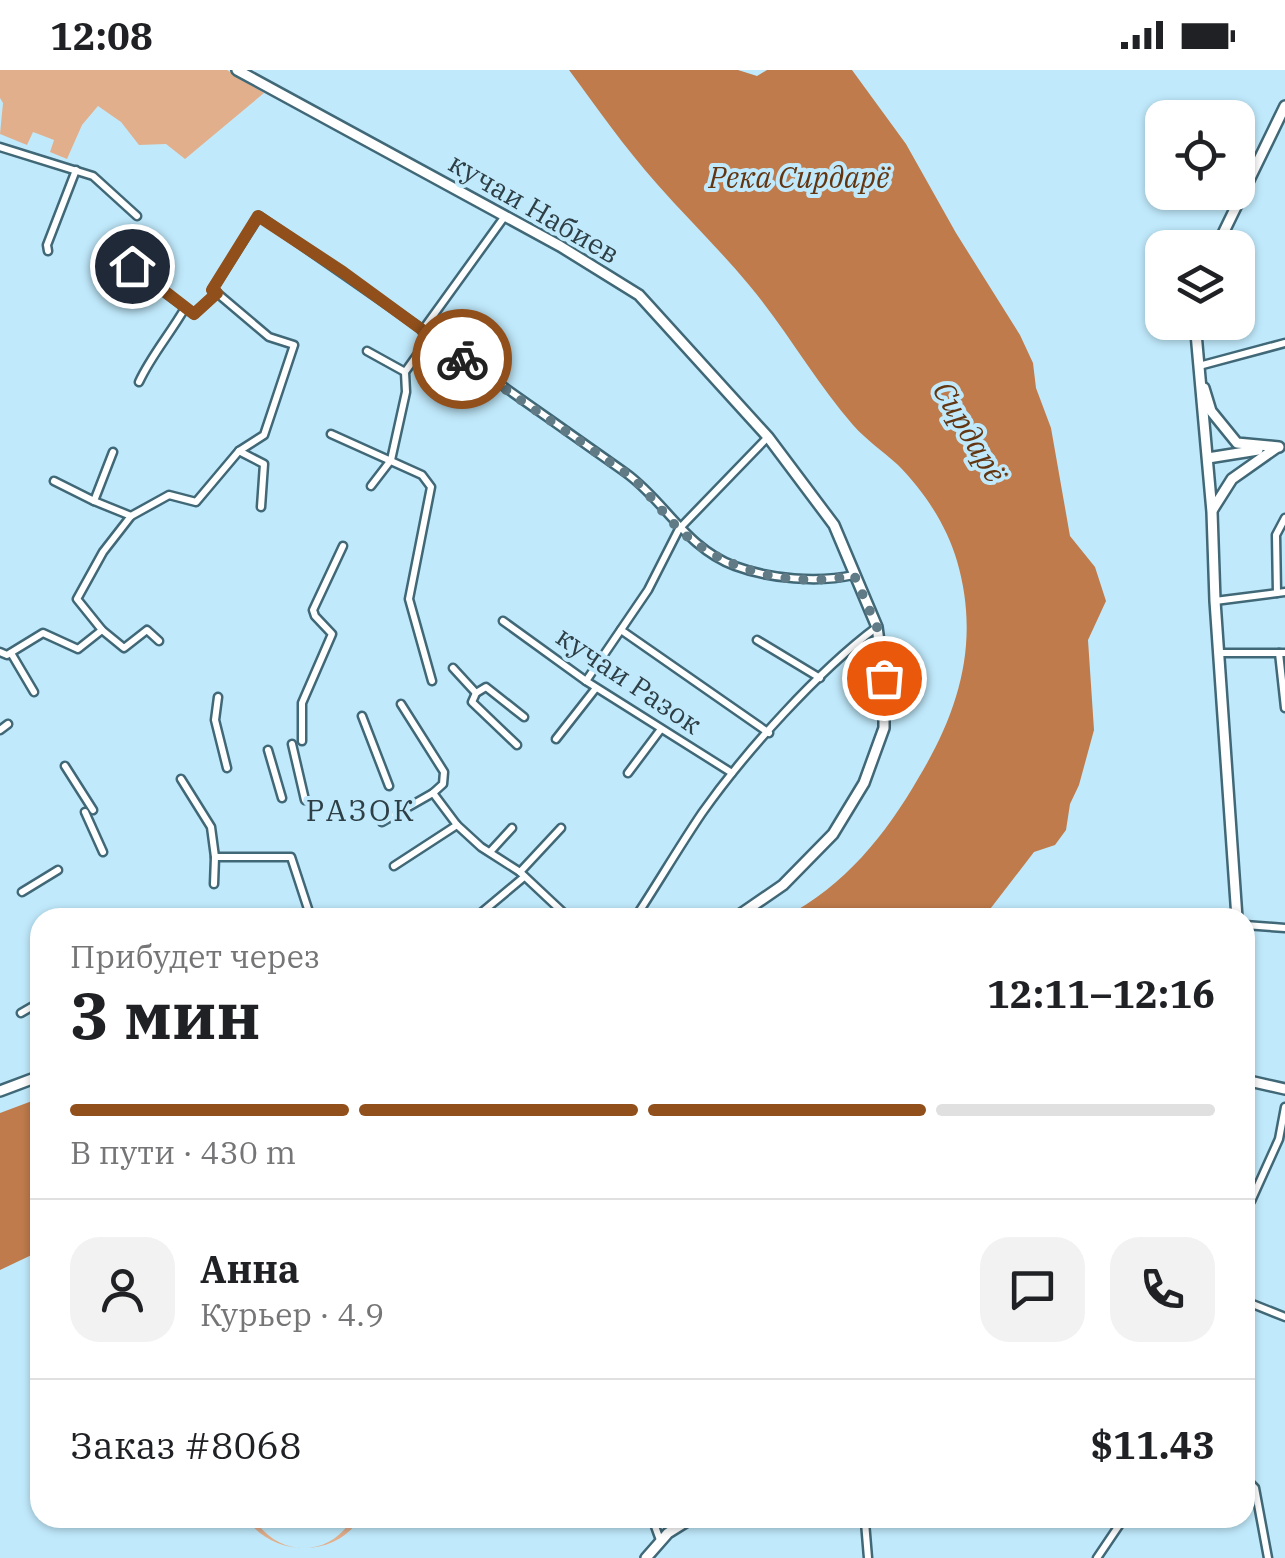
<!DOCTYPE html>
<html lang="ru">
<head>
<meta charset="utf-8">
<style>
	body { margin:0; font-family:"IBM Plex Serif",serif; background:#f2f2f2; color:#202124; height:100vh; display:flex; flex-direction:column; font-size:38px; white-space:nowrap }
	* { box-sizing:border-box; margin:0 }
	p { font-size:32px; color:#757577 }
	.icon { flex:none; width:55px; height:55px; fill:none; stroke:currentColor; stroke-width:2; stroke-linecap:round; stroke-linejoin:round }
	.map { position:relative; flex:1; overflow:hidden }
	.details { position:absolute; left:30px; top:838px; width:1225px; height:620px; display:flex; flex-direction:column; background:#fff; border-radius:30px; box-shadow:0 2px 8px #0004 }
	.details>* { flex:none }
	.fabs { position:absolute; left:1145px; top:30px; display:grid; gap:20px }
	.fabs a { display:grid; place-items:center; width:110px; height:110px; border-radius:20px; background:#fff; box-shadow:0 2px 8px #0004; font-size:50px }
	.pin { position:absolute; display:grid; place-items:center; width:85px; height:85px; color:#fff; margin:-42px; border:5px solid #fff; border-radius:50%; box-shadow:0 2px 10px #0007 }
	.courier { position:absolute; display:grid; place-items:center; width:100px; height:100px; margin:-50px; border:8px solid #91501b; border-radius:50%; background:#fff; color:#222; box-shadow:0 2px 12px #0007 }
	.overview em { font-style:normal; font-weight:800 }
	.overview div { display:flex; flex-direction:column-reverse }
	.overview { display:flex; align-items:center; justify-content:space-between; height:170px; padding:0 40px }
	h1 { font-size:65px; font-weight:800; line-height:75px }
	.bar { display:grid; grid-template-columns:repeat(4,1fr); gap:15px 10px; align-content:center; height:120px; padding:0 40px }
	.bar i { height:12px; border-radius:8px; background:#e0e0e0 }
	.bar .active { background:#91501b }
	.bar p { grid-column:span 4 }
	.line { display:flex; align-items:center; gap:25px; padding:0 40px; border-top:2px solid #e0e0e0 }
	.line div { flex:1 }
	.round { display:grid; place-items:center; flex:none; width:105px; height:105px; border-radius:30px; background:#f2f2f2 }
	.status { display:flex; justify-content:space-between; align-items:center; height:70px; padding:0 50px; background:#fff; direction:ltr }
	.status svg { height:28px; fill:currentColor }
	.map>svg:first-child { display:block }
</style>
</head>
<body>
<div class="status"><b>12:08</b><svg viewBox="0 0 49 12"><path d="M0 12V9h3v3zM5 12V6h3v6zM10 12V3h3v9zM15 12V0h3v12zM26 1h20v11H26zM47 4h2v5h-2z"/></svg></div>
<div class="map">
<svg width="1285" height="1488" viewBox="0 0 1285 1488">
	<rect width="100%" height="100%" fill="#c0eafc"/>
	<!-- green -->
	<g fill="#e2af8d">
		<polygon points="0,0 227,0 264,23 185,89 166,74 139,75 121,52 98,36 82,55 67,89 50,82 54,70 33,62 27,75 0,64 3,33 0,28"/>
		<path d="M 246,1448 L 254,1448 C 277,1488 331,1488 352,1448 L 360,1448 C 336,1488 273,1488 246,1448 Z"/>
	</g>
	<!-- water -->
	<g fill="#bf7b4b">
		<path d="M 569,0 L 738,0 L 757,6 L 767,0 L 852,0 L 906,74 L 956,163 L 1020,265 L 1033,293 L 1036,318 L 1051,358 L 1070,466 L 1095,497 L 1106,531 L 1088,570 L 1094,660 L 1079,715 L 1070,734 L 1066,760 L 1055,775 L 1034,782 L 984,847 L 785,847 C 845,815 885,766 919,707 C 960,639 980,570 957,491 C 947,456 924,421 898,395 C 883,381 866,370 853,355 C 815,311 786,259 749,215 C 720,180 687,148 657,114 C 625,78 597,38 569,0 Z"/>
		<polygon points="40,1028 40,1181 0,1200 0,1043"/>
	</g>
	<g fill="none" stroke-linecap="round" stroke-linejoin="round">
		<defs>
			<g id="street">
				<polyline points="0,77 93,106 137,146"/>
				<polyline points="48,181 47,175 76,100"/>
				<path d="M 217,223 L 212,220 L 259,146 C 382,230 504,317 626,403 C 665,431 686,478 735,496 C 770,509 818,513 854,505"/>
				<polyline points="422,261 505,146"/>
				<polyline points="367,281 405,302"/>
				<polyline points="1199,296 1285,273"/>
				<path d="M 139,312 C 151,286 170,264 185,238"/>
				<polyline points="331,364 422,405 431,417 409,529 432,611"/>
				<polyline points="239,381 264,394 261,437"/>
				<polyline points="113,382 94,431 131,446"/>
				<polyline points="54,411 94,431"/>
				<polyline points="371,416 391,390 406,322 405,302 430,267"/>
				<polyline points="1277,523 1276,465 1285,448"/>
				<polyline points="1215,531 1285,522"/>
				<polyline points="503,551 586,611 732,703"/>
				<polyline points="102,560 124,578 147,560 159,571"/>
				<polyline points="621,560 769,663"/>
				<polyline points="757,570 820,608"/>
				<polyline points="0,582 7,585 43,563 78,579 102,560 77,529 103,482 131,446 169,425 196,432 239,381 264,365 294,275 269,267 217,223 194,244 117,187"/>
				<polyline points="11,583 34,622"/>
				<polyline points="1219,583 1285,583"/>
				<polyline points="1279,583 1285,638"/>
				<polyline points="453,598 476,623 486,617 524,647"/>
				<polyline points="586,611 648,520 679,459 768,367"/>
				<polyline points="476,623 472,632 517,675"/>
				<polyline points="218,627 215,650 227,698"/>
				<polyline points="401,634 444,702 443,714 433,723 457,755 481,777 520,802 569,848"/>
				<polyline points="362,646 389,716"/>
				<polyline points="0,660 8,654"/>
				<polyline points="556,669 596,618"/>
				<polyline points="302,671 302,633 332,564 315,546 313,540 343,476"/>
				<polyline points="292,674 305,730"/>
				<polyline points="268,680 282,728"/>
				<polyline points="65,696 93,740"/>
				<polyline points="628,703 661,659"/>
				<polyline points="181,709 211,757 215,787 291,787 311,848"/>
				<polyline points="85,742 103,782"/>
				<polyline points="382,752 433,723"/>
				<polyline points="490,782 512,758"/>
				<polyline points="394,796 457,755"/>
				<polyline points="520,802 561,758"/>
				<polyline points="214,814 215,787"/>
				<polyline points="22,822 58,800"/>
				<polyline points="475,848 524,807"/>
				<path d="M 635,848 C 658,813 679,777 702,743 C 745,682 818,601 877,557"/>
				<polyline points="1245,855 1285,858"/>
				<polyline points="21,943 40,932"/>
				<polyline points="1251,1131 1279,1069 1285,1037"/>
				<polyline points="1245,1231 1285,1247"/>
				<polyline points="1245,1408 1255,1418 1268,1488"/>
				<polyline points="652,1448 660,1470"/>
				<polyline points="865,1452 868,1488"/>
				<polyline points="1097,1488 1124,1448"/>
			</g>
			<g id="secondary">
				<polyline points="237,0 560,176 639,225 768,367 834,455 877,557 884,608 884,658 864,713 833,764 783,815 735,848"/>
				<polyline points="1216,178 1285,36"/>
				<polyline points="1195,252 1212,442 1215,531 1237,848"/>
				<polyline points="1204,318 1211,341 1237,373 1279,377"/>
				<polyline points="1208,388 1258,380"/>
				<polyline points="1213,439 1232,409 1276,378"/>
				<polyline points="1245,1010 1285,1019"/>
				<polyline points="0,1021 40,1006"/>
				<polyline points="646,1488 668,1463 692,1448"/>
			</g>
		</defs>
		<!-- street casing -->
		<use href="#street" stroke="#416877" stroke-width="11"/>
		<!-- secondary casing -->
		<use href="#secondary" stroke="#416877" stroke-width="14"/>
		<!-- street -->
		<use href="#street" stroke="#fff" stroke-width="6"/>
		<!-- secondary -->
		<use href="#secondary" stroke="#fff" stroke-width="9"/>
	</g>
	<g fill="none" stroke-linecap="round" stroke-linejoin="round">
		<!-- done -->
		<path stroke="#617b86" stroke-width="10" stroke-dasharray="0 18" d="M 462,289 L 627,404 C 648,420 661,442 680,460 C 724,502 796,519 854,505 L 877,557 L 884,608"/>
		<!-- route -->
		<polyline stroke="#91501b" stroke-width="12" points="132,196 194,244 217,223 212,220 258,146 343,202 462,289"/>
	</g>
	<g text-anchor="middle" stroke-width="8" stroke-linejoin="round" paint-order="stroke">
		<!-- street labels -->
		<g font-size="28" fill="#2e3f46" stroke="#c0eafc">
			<text transform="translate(534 138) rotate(30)" y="10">кучаи Набиев</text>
			<text transform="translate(629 610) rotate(34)" y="10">кучаи Разок</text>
		</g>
		<!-- water labels -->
		<g font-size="30" font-style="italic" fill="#633510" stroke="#c0eafc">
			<text x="799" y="118">Река Сирдарё</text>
			<text transform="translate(969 362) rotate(59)" y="10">Сирдарё</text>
		</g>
		<!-- neighbourhood labels -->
		<g font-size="30" letter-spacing="2.5" fill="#2e3f46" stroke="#c0eafc">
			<text x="361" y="751">РАЗОК</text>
		</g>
	</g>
</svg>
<div class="fabs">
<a><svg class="icon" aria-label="locate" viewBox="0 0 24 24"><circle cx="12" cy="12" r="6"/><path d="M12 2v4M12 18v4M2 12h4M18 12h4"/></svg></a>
<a><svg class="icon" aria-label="layers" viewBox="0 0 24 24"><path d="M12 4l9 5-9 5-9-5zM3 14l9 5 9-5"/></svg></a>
</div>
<div class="pin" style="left:884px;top:608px;background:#ea580c"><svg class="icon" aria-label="bag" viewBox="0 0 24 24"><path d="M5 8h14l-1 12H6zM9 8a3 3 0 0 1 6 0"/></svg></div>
<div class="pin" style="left:132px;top:196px;background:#1f2937"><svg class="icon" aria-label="home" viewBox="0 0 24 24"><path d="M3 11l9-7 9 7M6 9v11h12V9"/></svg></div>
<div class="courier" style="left:462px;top:289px"><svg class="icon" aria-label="bike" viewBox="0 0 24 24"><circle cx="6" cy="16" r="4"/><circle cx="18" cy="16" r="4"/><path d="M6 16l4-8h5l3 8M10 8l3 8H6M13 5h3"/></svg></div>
<section class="details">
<div class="overview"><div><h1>3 мин</h1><p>Прибудет через</p></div><em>12:11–12:16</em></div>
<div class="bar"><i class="active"></i><i class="active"></i><i class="active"></i><i></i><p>В пути · 430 m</p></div>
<div class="line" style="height:180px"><a class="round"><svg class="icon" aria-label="person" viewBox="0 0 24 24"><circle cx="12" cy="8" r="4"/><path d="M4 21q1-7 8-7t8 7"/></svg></a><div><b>Анна</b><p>Курьер · 4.9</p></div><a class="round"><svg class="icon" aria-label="chat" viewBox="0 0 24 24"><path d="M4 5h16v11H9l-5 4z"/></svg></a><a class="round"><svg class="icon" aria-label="phone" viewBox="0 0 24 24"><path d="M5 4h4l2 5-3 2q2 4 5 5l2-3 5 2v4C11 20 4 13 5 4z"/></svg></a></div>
<div class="line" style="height:130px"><div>Заказ #8068</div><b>$11.43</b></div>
</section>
</div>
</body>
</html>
